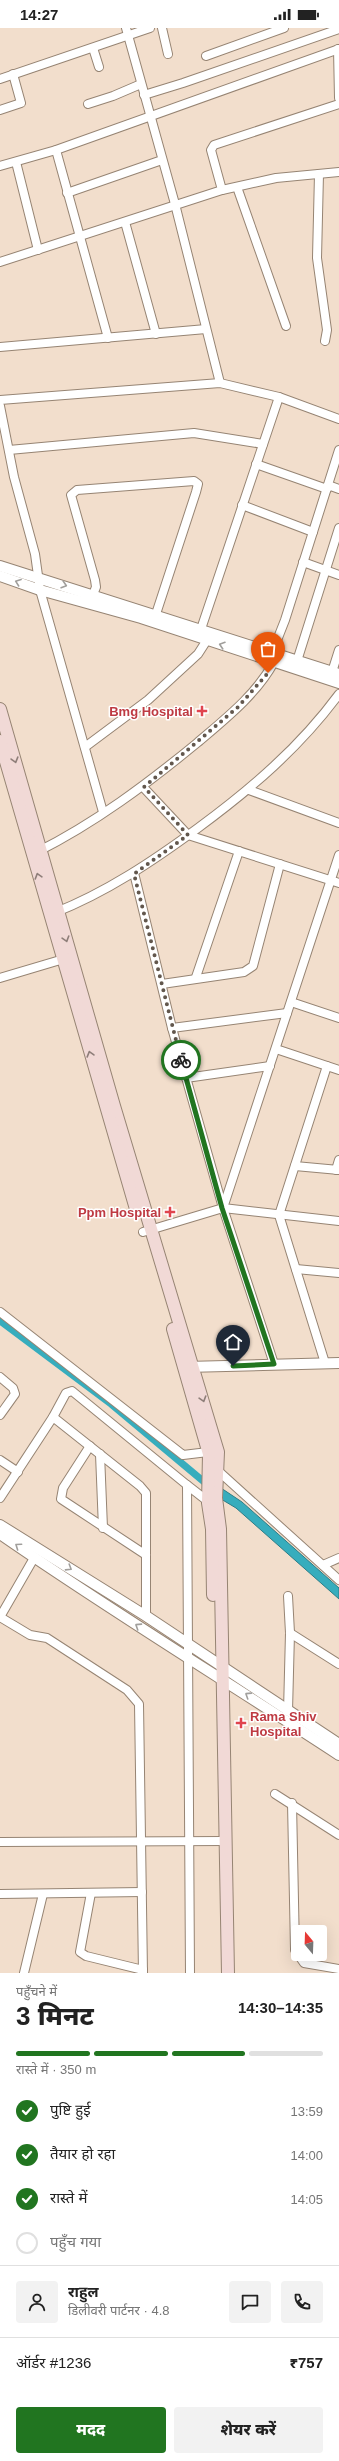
<!DOCTYPE html>
<html lang="hi">
<head>
<meta charset="utf-8">
<style>
	body { margin:0; font-family:Helvetica,"Noto Sans Devanagari",sans-serif; background:#f2f2f2; color:#222; height:100vh; display:flex; flex-direction:column; font-size:15px; white-space:nowrap }
	* { box-sizing:border-box; margin:0 }
	p { font-size:13px; color:#767676 }
	.icon { flex:none; width:22px; height:22px; fill:none; stroke:currentColor; stroke-width:2; stroke-linecap:round; stroke-linejoin:round }
	.map { position:relative; height:1945px; overflow:hidden }
	.sheet { display:flex; flex-direction:column; background:#fff; flex:1 }
	.sheet>* { flex:none }
	.needle { width:26px; rotate:341deg }
	.buttons { position:absolute; left:291px; top:1897px; display:grid; gap:8px }
	.buttons a { display:grid; place-items:center; width:36px; height:36px; border-radius:4px; background:#fff; box-shadow:0 4px 16px #0002; font-size:20px }
	.pin { position:absolute; display:grid; place-items:center; width:34px; height:34px; color:#fff; margin:-41px -17px; border-radius:50% 50% 50% 0; rotate:-45deg; box-shadow:0 0 4px #0007 }
	.pin .icon { rotate:45deg }
	.courier { position:absolute; display:grid; place-items:center; width:40px; height:40px; margin:-20px; border:3px solid #217520; border-radius:50%; background:#fff; color:#222; box-shadow:0 1px 5px #0007 }
	.overview em { font-style:normal; font-weight:800 }
	.overview div { display:flex; flex-direction:column-reverse }
	.overview { display:flex; align-items:center; justify-content:space-between; height:68px; padding:0 16px }
	h1 { font-size:26px; font-weight:800; line-height:30px }
	.bar { display:grid; grid-template-columns:repeat(4,1fr); gap:6px 4px; align-content:center; height:48px; padding:0 16px }
	.bar i { height:5px; border-radius:3px; background:#e0e0e0 }
	.bar .selected { background:#217520 }
	.bar p { grid-column:span 4 }
	.line { display:flex; align-items:center; gap:10px; padding:0 16px; border-top:1px solid #e0e0e0 }
	.line div { flex:1 }
	.round { display:grid; place-items:center; flex:none; width:42px; height:42px; border-radius:4px; background:#f2f2f2 }
	ol { padding:0 16px; list-style:none }
	li { display:flex; align-items:center; gap:12px; height:44px }
	li p { margin-inline-start:auto }
	li .icon { padding:4px; border-radius:50%; background:#217520; color:#fff; stroke-width:4 }
	li:last-child { color:#767676 }
	li i { width:22px; height:22px; border:2px solid #e0e0e0; border-radius:50% }
	.button { display:flex; gap:8px; margin-top:auto; padding:8px 16px }
	.button a { flex:1; height:46px; border-radius:4px; background:#217520; color:#fff; font-size:16px; font-weight:800; line-height:46px; text-align:center }
	.button a+a { background:#f2f2f2; color:#222 }
	.status { display:flex; justify-content:space-between; align-items:center; height:28px; padding:0 20px; background:#fff; direction:ltr }
	.status svg { height:11px; fill:currentColor }
	.map>svg:first-child { display:block }
</style>
</head>
<body>
<div class="status"><b>14:27</b><svg viewBox="0 0 49 12"><path d="M0 12V9h3v3zM5 12V6h3v6zM10 12V3h3v9zM15 12V0h3v12zM26 1h20v11H26zM47 4h2v5h-2z"/></svg></div>
<div class="map">
<svg width="339" height="1945" viewBox="0 0 339 1945">
	<rect width="100%" height="100%" fill="#f2decc"/>
	<!-- water -->
	<polygon fill="#37adbd" stroke="#2c7d87" points="221,1460 242,1474 339,1560 339,1571 236,1480 221,1471"/>
	<g fill="none" stroke-linecap="round" stroke-linejoin="round">
		<!-- canal -->
		<polyline stroke="#37adbd" stroke-width="7" points="0,1293 111,1376 209,1458"/>
		<defs>
			<g id="minor">
				<polyline points="126,0 175,176 220,355"/>
				<polyline points="162,0 168,26"/>
				<polyline points="93,20 99,39"/>
				<polyline points="338,21 339,70"/>
				<polyline points="206,28 284,0"/>
				<polyline points="0,51 150,0"/>
				<polyline points="144,67 183,55 339,1"/>
				<polyline points="88,76 113,68 141,56"/>
				<polyline points="0,82 21,75 13,46"/>
				<polyline points="56,122 108,310"/>
				<polyline points="16,134 38,222"/>
				<polyline points="0,138 56,122 339,21"/>
				<polyline points="319,146 317,230 327,302 325,313"/>
				<polyline points="237,159 286,298"/>
				<polyline points="222,162 211,122 214,117 339,76"/>
				<polyline points="67,165 162,132"/>
				<polyline points="125,194 156,306"/>
				<polyline points="0,234 222,162 276,150 339,144"/>
				<polyline points="0,319 206,301"/>
				<polyline points="0,372 220,355 279,369 339,391"/>
				<polyline points="0,378 14,449 35,526 40,562 103,784"/>
				<polyline points="9,422 194,405 263,416"/>
				<polyline points="256,436 327,461"/>
				<polyline points="328,457 339,461"/>
				<polyline points="242,477 313,504"/>
				<polyline points="303,534 339,547"/>
				<polyline points="91,572 96,559 95,552 71,467 77,462 194,453 198,456 196,464 156,586"/>
				<polyline points="199,607 279,369"/>
				<polyline points="272,625 285,592 339,422"/>
				<polyline points="297,633 339,500"/>
				<polyline points="332,644 339,622"/>
				<polyline points="85,719 148,672 198,626 207,612"/>
				<polyline points="143,759 188,807 339,855"/>
				<polyline points="249,762 339,795"/>
				<path d="M 37,824 C 95,795 147,756 197,715 C 225,691 256,667 274,634"/>
				<polyline points="134,845 172,1000 223,1180 274,1336"/>
				<path d="M 54,885 C 107,864 153,833 198,800 C 251,761 300,719 339,666"/>
				<polyline points="196,949 239,823"/>
				<polyline points="0,950 67,930"/>
				<polyline points="162,956 244,944 253,938 280,836"/>
				<polyline points="291,974 339,990"/>
				<polyline points="172,1000 287,985"/>
				<polyline points="276,1021 339,1042"/>
				<polyline points="186,1050 270,1038"/>
				<polyline points="295,1138 339,1142"/>
				<polyline points="336,1142 339,1132"/>
				<polyline points="223,1180 339,827"/>
				<polyline points="143,1204 223,1180 339,1193"/>
				<polyline points="296,1241 339,1245"/>
				<polyline points="0,1284 183,1427 208,1424"/>
				<polyline points="325,1335 279,1187 327,1038"/>
				<polyline points="0,1349 13,1360 15,1366 0,1387"/>
				<polyline points="53,1389 140,1458 146,1465 146,1588"/>
				<polyline points="90,1418 63,1460 61,1471 146,1527"/>
				<polyline points="100,1426 103,1500"/>
				<polyline points="0,1432 18,1444"/>
				<polyline points="215,1440 339,1552"/>
				<polyline points="187,1457 210,1475"/>
				<polyline points="0,1470 53,1389 66,1365 72,1363 187,1457 190,1945"/>
				<polyline points="323,1537 339,1530"/>
				<polyline points="0,1589 30,1607 47,1610 127,1662 139,1676 143,1945"/>
				<polyline points="0,1589 34,1530"/>
				<polyline points="290,1605 339,1636"/>
				<polyline points="288,1683 290,1605 288,1568"/>
				<polyline points="275,1766 339,1807"/>
				<polyline points="292,1775 295,1922 304,1935 339,1941"/>
				<polyline points="0,1814 226,1813"/>
				<polyline points="91,1865 80,1924 86,1928 143,1942"/>
				<polyline points="0,1866 142,1864"/>
				<polyline points="24,1945 43,1866"/>
			</g>
			<g id="tertiary">
				<polyline points="0,538 339,646"/>
				<polyline points="0,548 40,562 141,590 339,655"/>
				<polyline points="186,1339 339,1335"/>
				<polyline points="0,1497 146,1588 339,1716"/>
				<path d="M 0,1506 C 111,1583 226,1653 339,1727"/>
			</g>
			<g id="secondary">
				<polyline points="0,681 114,1078 218,1424 216,1470 220,1501 228,1945"/>
				<polyline points="0,713 136,1181"/>
				<polyline points="173,1301 209,1426 208,1475 212,1501 213,1567"/>
			</g>
		</defs>
		<!-- minor casing -->
		<use href="#minor" stroke="#968473" stroke-width="10"/>
		<!-- tertiary casing -->
		<use href="#tertiary" stroke="#968473" stroke-width="12"/>
		<!-- secondary casing -->
		<use href="#secondary" stroke="#968473" stroke-width="14"/>
		<!-- minor -->
		<use href="#minor" stroke="#fff" stroke-width="8"/>
		<!-- tertiary -->
		<use href="#tertiary" stroke="#fff" stroke-width="10"/>
		<!-- secondary -->
		<use href="#secondary" stroke="#f1d9d6" stroke-width="12"/>
	</g>
	<!-- one-way arrows -->
	<defs><path id="oneway-chevron" d="M-2-3.5L2.5 0L-2 3.5" fill="none" stroke-width="1.6" stroke-linecap="round" stroke-linejoin="round"/></defs>
	<g stroke="#a19f9c">
		<use href="#oneway-chevron" transform="translate(18 554) rotate(-160)"/>
		<use href="#oneway-chevron" transform="translate(64 557) rotate(17)"/>
		<use href="#oneway-chevron" transform="translate(222 617) rotate(-162)"/>
		<use href="#oneway-chevron" transform="translate(18 1518) rotate(-145)"/>
		<use href="#oneway-chevron" transform="translate(69 1540) rotate(32)"/>
		<use href="#oneway-chevron" transform="translate(138 1598) rotate(-147)"/>
		<use href="#oneway-chevron" transform="translate(248 1667) rotate(-147)"/>
	</g>
	<g stroke="#8e7e79">
		<use href="#oneway-chevron" transform="translate(15 732) rotate(74)"/>
		<use href="#oneway-chevron" transform="translate(38 848) rotate(-107)"/>
		<use href="#oneway-chevron" transform="translate(66 911) rotate(73)"/>
		<use href="#oneway-chevron" transform="translate(90 1026) rotate(-106)"/>
		<use href="#oneway-chevron" transform="translate(203 1371) rotate(73)"/>
	</g>
	<g fill="none" stroke-linecap="round" stroke-linejoin="round">
		<!-- done -->
		<polyline stroke="#62574d" stroke-width="4" stroke-dasharray="0 7.2" points="181,1032 134,846 188,807 144,759 238,679 268,645"/>
		<!-- route -->
		<polyline stroke="#217520" stroke-width="5" points="181,1032 222,1180 274,1336 233,1338"/>
	</g>
	<!-- markers -->
	<g fill="#e0444e" stroke="#fff" stroke-width="1.5">
		<path d="M200 677h4v4h4v4h-4v4h-4v-4h-4v-4h4z"/>
		<path d="M168 1178h4v4h4v4h-4v4h-4v-4h-4v-4h4z"/>
		<path d="M239 1689h4v4h4v4h-4v4h-4v-4h-4v-4h4z"/>
	</g>
	<g text-anchor="middle" stroke-width="3" stroke-linejoin="round" paint-order="stroke">
		<!-- health labels -->
		<g font-size="13" font-weight="bold" fill="#be3a42" stroke="#fff" text-anchor="end">
			<text x="193" y="688">Bmg Hospital</text>
			<text x="161" y="1189">Ppm Hospital</text>
			<text x="250" y="1693" text-anchor="start">Rama Shiv<tspan x="250" dy="15">Hospital</tspan></text>
		</g>
	</g>
</svg>
<div class="buttons">
<a><svg class="needle" viewBox="-14 -14 28 28"><path d="M0-13l5 13h-10z" fill="#e53935"/><path d="M0 13l5-13h-10z" fill="#767676"/></svg></a>
</div>
<div class="pin" style="left:268px;top:645px;background:#ea580c"><svg class="icon" aria-label="bag" viewBox="0 0 24 24"><path d="M5 8h14l-1 12H6zM9 8a3 3 0 0 1 6 0"/></svg></div>
<div class="pin" style="left:233px;top:1338px;background:#1f2937"><svg class="icon" aria-label="home" viewBox="0 0 24 24"><path d="M3 11l9-7 9 7M6 9v11h12V9"/></svg></div>
<div class="courier" style="left:181px;top:1032px"><svg class="icon" aria-label="bike" viewBox="0 0 24 24"><circle cx="6" cy="16" r="4"/><circle cx="18" cy="16" r="4"/><path d="M6 16l4-8h5l3 8M10 8l3 8H6M13 5h3"/></svg></div>
</div>
<section class="sheet">
<div class="overview"><div><h1>3 मिनट</h1><p>पहुँचने में</p></div><em>14:30–14:35</em></div>
<div class="bar"><i class="selected"></i><i class="selected"></i><i class="selected"></i><i></i><p>रास्ते में · 350 m</p></div>
<ol>
<li><svg class="icon" aria-label="check" viewBox="0 0 24 24"><path d="M5 12l5 5 9-10"/></svg>पुष्टि हुई<p>13:59</p></li>
<li><svg class="icon" aria-label="check" viewBox="0 0 24 24"><path d="M5 12l5 5 9-10"/></svg>तैयार हो रहा<p>14:00</p></li>
<li><svg class="icon" aria-label="check" viewBox="0 0 24 24"><path d="M5 12l5 5 9-10"/></svg>रास्ते में<p>14:05</p></li>
<li><i></i>पहुँच गया</li>
</ol>
<div class="line" style="height:72px"><a class="round"><svg class="icon" aria-label="person" viewBox="0 0 24 24"><circle cx="12" cy="8" r="4"/><path d="M4 21q1-7 8-7t8 7"/></svg></a><div><b>राहुल</b><p>डिलीवरी पार्टनर · 4.8</p></div><a class="round"><svg class="icon" aria-label="chat" viewBox="0 0 24 24"><path d="M4 5h16v11H9l-5 4z"/></svg></a><a class="round"><svg class="icon" aria-label="phone" viewBox="0 0 24 24"><path d="M5 4h4l2 5-3 2q2 4 5 5l2-3 5 2v4C11 20 4 13 5 4z"/></svg></a></div>
<div class="line" style="height:52px"><div>ऑर्डर #1236</div><b>₹757</b></div>
<div class="button"><a>मदद</a><a>शेयर करें</a></div>
</section>
</body>
</html>
